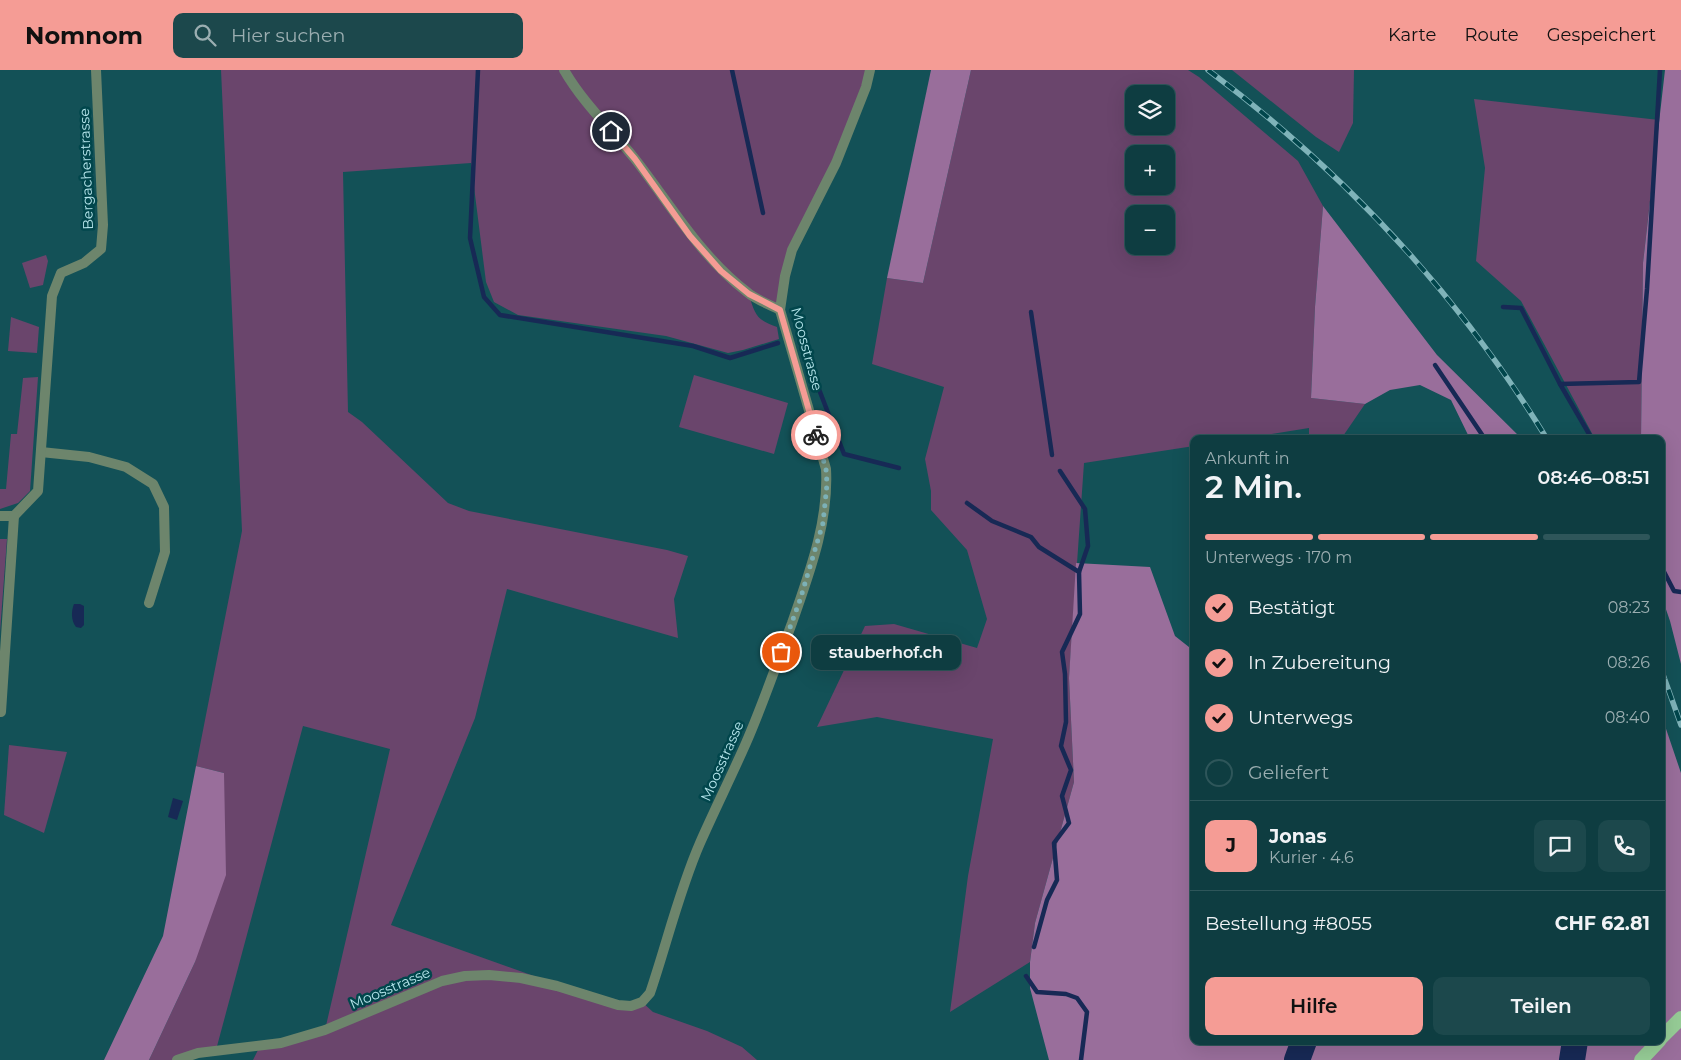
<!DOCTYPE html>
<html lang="de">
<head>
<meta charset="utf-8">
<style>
	body { margin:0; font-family:Montserrat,sans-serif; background:#1c484c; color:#f1f3f6; height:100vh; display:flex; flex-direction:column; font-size:19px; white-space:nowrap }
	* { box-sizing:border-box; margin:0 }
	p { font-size:16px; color:#9baeb1 }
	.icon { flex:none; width:28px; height:28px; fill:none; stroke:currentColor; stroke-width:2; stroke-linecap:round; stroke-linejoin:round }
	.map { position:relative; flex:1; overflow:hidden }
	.details { position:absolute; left:1190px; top:365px; width:475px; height:610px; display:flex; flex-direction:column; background:#0e3d41; border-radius:10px; box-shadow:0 5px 20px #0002,0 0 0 1px #2e565a }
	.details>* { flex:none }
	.buttons { position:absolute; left:1125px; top:15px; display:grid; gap:10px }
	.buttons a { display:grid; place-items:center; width:50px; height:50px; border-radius:10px; background:#0e3d41; box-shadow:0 5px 20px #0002,0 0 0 1px #2e565a; font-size:25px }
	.pin { position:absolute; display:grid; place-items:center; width:42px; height:42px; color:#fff; margin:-21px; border:2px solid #fff; border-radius:50%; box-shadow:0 1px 5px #0007 }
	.courier { position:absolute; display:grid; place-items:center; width:50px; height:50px; margin:-25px; border:4px solid #f59c95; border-radius:50%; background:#fff; color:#222; box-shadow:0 1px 6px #0007 }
	.bubble { position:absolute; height:35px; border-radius:10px; background:#0e3d41; box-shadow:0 5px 20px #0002,0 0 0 1px #2e565a; font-size:16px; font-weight:600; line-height:35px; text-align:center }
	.summary em { font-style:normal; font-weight:600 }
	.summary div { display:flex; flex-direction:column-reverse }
	.summary { display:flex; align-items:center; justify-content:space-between; height:85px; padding:0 15px }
	h1 { font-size:32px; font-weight:600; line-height:38px }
	.bar { display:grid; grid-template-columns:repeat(4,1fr); gap:8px 5px; align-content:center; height:60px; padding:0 15px }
	.bar i { height:6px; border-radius:4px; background:#2e565a }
	.bar .current { background:#f59c95 }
	.bar p { grid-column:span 4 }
	.line { display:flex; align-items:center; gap:12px; padding:0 15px; border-top:1px solid #2e565a }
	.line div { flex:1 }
	.round { display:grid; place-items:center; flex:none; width:52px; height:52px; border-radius:10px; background:#1c484c }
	ol { padding:0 15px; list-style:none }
	li { display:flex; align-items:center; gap:15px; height:55px }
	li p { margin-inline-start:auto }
	li .icon { padding:5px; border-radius:50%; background:#f59c95; color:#111; stroke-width:4 }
	li:last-child { color:#9baeb1 }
	li i { width:28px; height:28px; border:2px solid #2e565a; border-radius:50% }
	.cta { display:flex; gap:10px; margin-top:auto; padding:10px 15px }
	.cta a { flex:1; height:58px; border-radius:10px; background:#f59c95; color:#111; font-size:20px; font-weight:600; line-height:58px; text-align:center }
	.cta a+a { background:#1c484c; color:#f1f3f6 }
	header { display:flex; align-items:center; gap:30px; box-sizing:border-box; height:70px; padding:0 25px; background:#f59c95; color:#111 }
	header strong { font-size:24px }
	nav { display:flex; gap:28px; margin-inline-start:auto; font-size:18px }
	.search { width:350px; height:45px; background:#1c484c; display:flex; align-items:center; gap:12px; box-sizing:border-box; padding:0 18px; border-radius:10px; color:#9baeb1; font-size:19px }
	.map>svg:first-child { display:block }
</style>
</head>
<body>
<header>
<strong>Nomnom</strong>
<div class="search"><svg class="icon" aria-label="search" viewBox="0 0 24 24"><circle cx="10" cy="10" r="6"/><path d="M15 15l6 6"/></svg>Hier suchen</div>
<nav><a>Karte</a><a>Route</a><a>Gespeichert</a></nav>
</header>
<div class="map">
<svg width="1681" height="990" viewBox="0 0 1681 990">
	<rect width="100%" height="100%" fill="#135157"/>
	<!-- green -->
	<g fill="#6a456c" fill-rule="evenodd">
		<path d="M 221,0 L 870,0 L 866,17 L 792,180 L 780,240 L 749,225 C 755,244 756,250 777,257 L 779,269 L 743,280 L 728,283 L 666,266 L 518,245 L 494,232 L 486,212 L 471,93 L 343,102 L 348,342 L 362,352 L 448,433 L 469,441 L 667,480 L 688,486 L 674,529 L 678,568 L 507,519 L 475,648 L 391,855 L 604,931 L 642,932 L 653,942 L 707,961 L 742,977 L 757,990 L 253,990 L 260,976 L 325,960 L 390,679 L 303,656 L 216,980 L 177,990 L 149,990 L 195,892 L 224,703 L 196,696 L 242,461 Z"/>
		<path d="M 971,0 L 1188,0 L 1199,7 L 1298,91 L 1323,136 L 1315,237 L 1311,328 L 1365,334 L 1341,369 L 1309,369 L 1309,358 L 1239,369 L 1194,369 L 1194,376 L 1084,393 L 1069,608 L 1074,712 L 1035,853 L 1030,892 L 950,942 L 968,806 L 993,669 L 877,647 L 817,657 L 865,556 L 894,554 L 977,578 L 987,549 L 967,480 L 931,440 L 931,421 L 925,389 L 944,317 L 872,294 L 887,208 L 923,213 ZM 1134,24 L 1166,24 L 1166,56 L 1134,56 ZM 1134,84 L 1166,84 L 1166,116 L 1134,116 ZM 1134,144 L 1166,144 L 1166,176 L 1134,176 Z"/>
		<polygon points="1232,0 1354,0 1353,53 1339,82 1316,67"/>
		<polygon points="1474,29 1659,50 1643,193 1641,369 1595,369 1521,231 1476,191 1485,98"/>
		<polygon points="46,185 48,191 43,215 30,218 22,193"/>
		<polygon points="11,247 39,257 37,283 8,281"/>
		<polygon points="694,305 788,333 774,384 679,357"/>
		<polygon points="38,307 30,421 18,433 0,439 0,419 6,419 11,364 17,364 23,308"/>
		<polygon points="0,469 7,469 0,562"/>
		<polygon points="9,675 67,682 44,763 4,745"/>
	</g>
	<!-- forest -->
	<g fill="#996e9b">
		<polygon points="931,0 971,0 923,213 887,208"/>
		<polygon points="1665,0 1681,0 1681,594 1670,551 1661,525 1661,369 1641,369 1643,193"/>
		<polygon points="1323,136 1437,285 1522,369 1470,369 1451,330 1420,315 1390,320 1365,334 1311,328 1315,237"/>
		<polygon points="1076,493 1150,497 1175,566 1194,581 1194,971 1661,971 1661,644 1681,703 1681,990 1049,990 1030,918 1030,892 1035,853 1074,712 1069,608"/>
		<polygon points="196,696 224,703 226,805 195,892 149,990 104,990 163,866"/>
	</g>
	<!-- water -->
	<g fill="#172955">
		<path d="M 74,534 L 80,534 L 84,536 L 84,555 L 81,558 L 76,557 C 71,551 71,541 74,534 Z"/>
		<polygon points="173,728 183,731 177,750 168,747"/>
	</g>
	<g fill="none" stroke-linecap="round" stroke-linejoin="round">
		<!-- stream -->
		<g stroke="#172955" stroke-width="4.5">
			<polyline points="478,0 470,168 484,227 500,245 693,276 730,288 778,273"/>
			<polyline points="732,0 763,143"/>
			<polyline points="1503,237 1521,238 1560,314 1592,369"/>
			<polyline points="1031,242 1052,385"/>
			<polyline points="803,278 844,384 899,398"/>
			<polyline points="1435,295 1485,369"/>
			<polyline points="1560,314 1639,312 1647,219 1660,0"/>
			<polyline points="1060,401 1085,439 1088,476 1079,502"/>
			<polyline points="967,433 992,451 1031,467 1039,477 1079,502 1080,544 1062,582 1065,604 1066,652 1061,676 1071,700 1062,726 1069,753 1054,773 1057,810 1047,830 1034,877"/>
			<polyline points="1661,496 1674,521 1681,522"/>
			<polyline points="1026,906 1037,922 1066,924 1077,928 1087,942 1081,990"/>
		</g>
		<!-- river -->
		<g stroke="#172955" stroke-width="26">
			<polyline points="1297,990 1304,971"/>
			<polyline points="1572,990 1575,971"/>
		</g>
		<!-- minor -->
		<g stroke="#6d856c" stroke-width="10">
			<path d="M 564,0 C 583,33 611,59 635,89 C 671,135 700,186 747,222 C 756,230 769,234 780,240"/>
			<polyline points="41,382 89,387 126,397 153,414 164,437 165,482 149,533"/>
			<polyline points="0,446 14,446 38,421 52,226 61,203 84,193 101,179 103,155 96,0"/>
			<polyline points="1,642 14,446"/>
			<path d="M 177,990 L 198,983 L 281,973 L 325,960 L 442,911 L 465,906 L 489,905 L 521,908 L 557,916 L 618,935 L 631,936 L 642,932 L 650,923 C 667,873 679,821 700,773 C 715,739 731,707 746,673 C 763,634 777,593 792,553 C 809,504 829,452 826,399 L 780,240 L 785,206 L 792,180 L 836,93 L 866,17 L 870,0"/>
		</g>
		<!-- trunk -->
		<g stroke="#96cc96" stroke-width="14">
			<polyline points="1661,968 1681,948"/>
			<polyline points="1641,990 1659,971"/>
		</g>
		<defs>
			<g id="rail">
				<path d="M 1208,0 C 1343,101 1459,225 1547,369"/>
				<polyline points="1661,599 1681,655"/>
			</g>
		</defs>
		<!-- rail casing -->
		<use href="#rail" stroke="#7fb3b9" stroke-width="5.5"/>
		<!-- rail -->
		<use href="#rail" stroke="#01464c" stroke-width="4" stroke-dasharray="11" stroke-linecap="butt"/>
	</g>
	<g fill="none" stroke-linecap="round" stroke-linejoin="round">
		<!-- done -->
		<polyline stroke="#7cb1b7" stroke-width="5" stroke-dasharray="0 9" points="781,582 800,530 823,453 827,414 826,399 816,365"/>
		<!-- route -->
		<polyline stroke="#f59c95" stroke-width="6" points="611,61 635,89 690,166 721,201 749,224 780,240 816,365"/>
	</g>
	<g text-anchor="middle" stroke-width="5" stroke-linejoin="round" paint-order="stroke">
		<!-- street labels -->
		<g font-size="14" fill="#b5e5eb" stroke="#01464c">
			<text transform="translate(86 99) rotate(-92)" y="5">Bergacherstrasse</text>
			<text transform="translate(807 279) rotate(75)" y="5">Moosstrasse</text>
			<text transform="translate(722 691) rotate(-66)" y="5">Moosstrasse</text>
			<text transform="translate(390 918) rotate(-23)" y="5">Moosstrasse</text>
		</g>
	</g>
</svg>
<div class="buttons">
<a><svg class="icon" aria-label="layers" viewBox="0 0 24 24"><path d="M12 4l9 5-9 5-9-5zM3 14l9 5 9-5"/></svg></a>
<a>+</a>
<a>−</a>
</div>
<div class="pin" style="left:781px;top:582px;background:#ea580c"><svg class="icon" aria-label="bag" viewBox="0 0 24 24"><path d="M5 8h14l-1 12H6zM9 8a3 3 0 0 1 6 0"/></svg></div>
<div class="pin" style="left:611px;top:61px;background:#1f2937"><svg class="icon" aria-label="home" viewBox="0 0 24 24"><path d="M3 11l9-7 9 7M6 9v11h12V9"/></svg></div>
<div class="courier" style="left:816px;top:365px"><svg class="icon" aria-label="bike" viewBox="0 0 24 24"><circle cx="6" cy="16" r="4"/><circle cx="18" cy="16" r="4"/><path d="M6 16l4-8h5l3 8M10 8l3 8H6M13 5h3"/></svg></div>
<div class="bubble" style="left:811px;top:565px;width:150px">stauberhof.ch</div>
<section class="details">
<div class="summary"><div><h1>2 Min.</h1><p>Ankunft in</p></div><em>08:46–08:51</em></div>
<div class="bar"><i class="current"></i><i class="current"></i><i class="current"></i><i></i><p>Unterwegs · 170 m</p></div>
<ol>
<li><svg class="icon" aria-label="check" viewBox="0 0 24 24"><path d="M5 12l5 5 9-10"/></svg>Bestätigt<p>08:23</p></li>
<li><svg class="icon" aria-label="check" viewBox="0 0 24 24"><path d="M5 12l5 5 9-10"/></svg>In Zubereitung<p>08:26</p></li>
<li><svg class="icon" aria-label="check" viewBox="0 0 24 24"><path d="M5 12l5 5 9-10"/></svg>Unterwegs<p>08:40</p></li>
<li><i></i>Geliefert</li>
</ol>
<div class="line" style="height:90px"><b class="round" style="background:#f59c95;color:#111">J</b><div><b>Jonas</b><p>Kurier · 4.6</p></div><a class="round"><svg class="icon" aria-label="chat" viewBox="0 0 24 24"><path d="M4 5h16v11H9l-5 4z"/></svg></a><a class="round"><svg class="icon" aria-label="phone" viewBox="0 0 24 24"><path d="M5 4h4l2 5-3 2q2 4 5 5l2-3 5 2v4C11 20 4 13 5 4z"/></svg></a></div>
<div class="line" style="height:65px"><div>Bestellung #8055</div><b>CHF 62.81</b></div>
<div class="cta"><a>Hilfe</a><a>Teilen</a></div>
</section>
</div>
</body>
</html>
